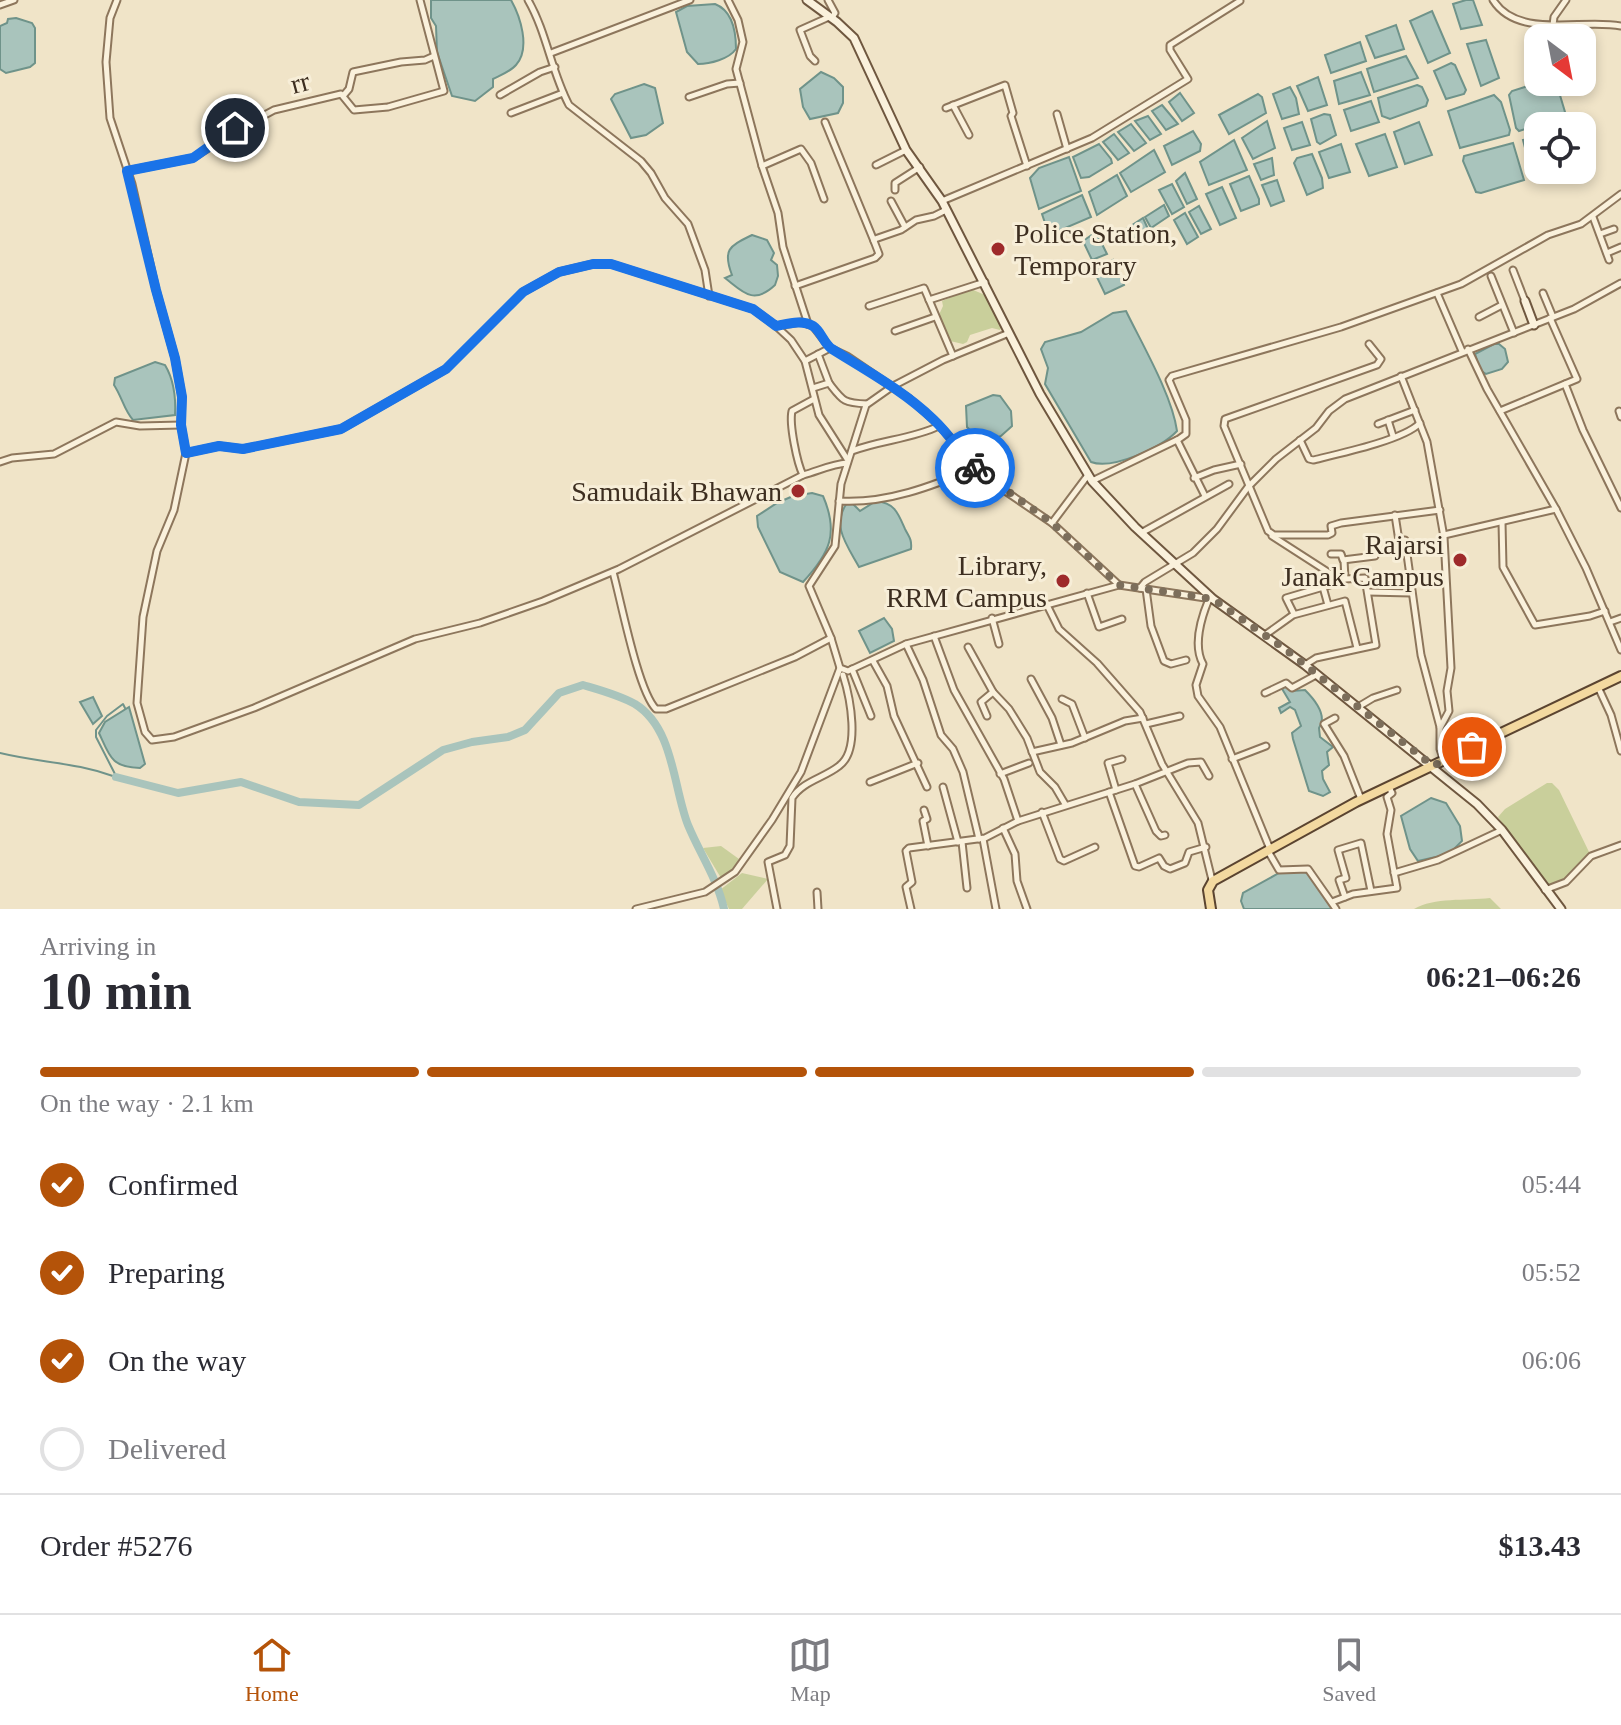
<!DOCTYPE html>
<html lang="en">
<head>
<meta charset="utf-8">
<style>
	body { margin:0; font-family:Georgia,serif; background:#f7f7f7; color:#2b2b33; height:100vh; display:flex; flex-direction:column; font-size:30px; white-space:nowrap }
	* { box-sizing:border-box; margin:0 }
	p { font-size:26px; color:#7c7c81 }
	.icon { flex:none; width:44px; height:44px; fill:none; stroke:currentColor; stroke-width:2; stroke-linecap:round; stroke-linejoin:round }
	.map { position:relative; height:909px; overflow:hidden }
	.panel { display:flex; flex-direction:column; background:#fff; flex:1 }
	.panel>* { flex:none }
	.needle { width:52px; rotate:148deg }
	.tools { position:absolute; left:1524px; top:24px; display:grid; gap:16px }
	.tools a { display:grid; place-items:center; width:72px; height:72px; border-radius:16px; background:#fff; box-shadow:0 4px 12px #0003; font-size:40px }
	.pin { position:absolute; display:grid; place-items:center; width:68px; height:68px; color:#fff; margin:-34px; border:4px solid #fff; border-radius:50%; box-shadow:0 2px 8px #0007 }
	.courier { position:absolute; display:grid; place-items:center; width:80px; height:80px; margin:-40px; border:6px solid #1a73e8; border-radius:50%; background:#fff; color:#222; box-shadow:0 2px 10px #0007 }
	.headline em { font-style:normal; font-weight:700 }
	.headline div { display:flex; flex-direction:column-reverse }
	.headline { display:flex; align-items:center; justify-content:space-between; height:136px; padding:0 40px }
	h1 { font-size:52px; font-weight:700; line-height:60px }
	.bar { display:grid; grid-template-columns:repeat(4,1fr); gap:12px 8px; align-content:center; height:96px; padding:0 40px }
	.bar i { height:10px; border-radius:6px; background:#e1e1e2 }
	.bar .active { background:#b45309 }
	.bar p { grid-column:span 4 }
	.line { display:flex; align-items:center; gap:20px; padding:0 40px; border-top:2px solid #e1e1e2 }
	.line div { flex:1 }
	ol { padding:0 40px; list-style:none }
	li { display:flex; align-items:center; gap:24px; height:88px }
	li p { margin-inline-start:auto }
	li .icon { padding:8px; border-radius:50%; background:#b45309; color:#fff; stroke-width:4 }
	li:last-child { color:#7c7c81 }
	li i { width:44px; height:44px; border:4px solid #e1e1e2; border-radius:50% }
	.dock { display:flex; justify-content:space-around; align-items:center; height:112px; border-top:2px solid #e1e1e2; background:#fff; font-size:22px; color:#7c7c81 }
	.dock a { display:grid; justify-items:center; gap:4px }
	.dock .active { color:#b45309 }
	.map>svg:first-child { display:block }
</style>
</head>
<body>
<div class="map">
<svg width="1621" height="909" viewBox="0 0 1621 909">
	<rect width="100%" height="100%" fill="#f0e4c8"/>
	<!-- green -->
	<g fill="#c9cf9b">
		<polygon points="971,289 985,295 1001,328 1000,330 992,328 970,335 967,342 963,344 950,341 938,317 943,306 942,301"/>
		<path d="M 1547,783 L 1552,783 L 1559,790 L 1590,854 C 1575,867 1568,884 1547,885 L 1498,817 L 1505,809 Z"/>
		<polygon points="721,846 739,859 730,873 721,878 703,848"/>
		<polygon points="742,873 768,879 742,909 729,909 720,890"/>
		<path d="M 1490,898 L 1501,909 L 1414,909 C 1434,897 1466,901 1490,898 Z"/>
	</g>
	<!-- water -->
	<g fill="#a9c4bc" stroke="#6f938a" stroke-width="2">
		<path d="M 431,0 L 511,0 C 520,16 531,48 516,65 C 511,71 501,75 493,79 L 493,87 L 475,101 L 452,96 L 437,52 L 436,26 L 431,18 Z"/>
		<polygon points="1466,0 1473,0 1482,25 1461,29 1453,4"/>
		<path d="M 715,4 C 733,11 736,31 736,49 C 729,59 710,64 698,64 L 687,52 L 676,12 L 687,6 Z"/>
		<polygon points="1432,11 1450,53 1428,63 1410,21"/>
		<polygon points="16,18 32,23 35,28 35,63 30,67 6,73 0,69 0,26 7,23 8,19"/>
		<polygon points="1396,25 1404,49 1375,58 1366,36"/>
		<polygon points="1486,40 1499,78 1481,86 1467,44"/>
		<polygon points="1360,42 1366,61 1331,73 1325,55"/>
		<polygon points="1406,56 1418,78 1374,92 1367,69"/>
		<polygon points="1451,63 1455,65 1466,90 1464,94 1446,99 1434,71"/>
		<polygon points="821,72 834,78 843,87 843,103 838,113 810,119 803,107 800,89"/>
		<polygon points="1361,72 1370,95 1339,104 1334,81"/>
		<polygon points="1318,77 1327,105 1308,111 1297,86"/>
		<polygon points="1541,82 1556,82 1565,112 1557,119 1519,131 1516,128 1509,95 1512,91"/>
		<polygon points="644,84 655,88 663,123 646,135 631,138 611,99 615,94"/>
		<polygon points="1417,85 1422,87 1428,100 1426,106 1390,119 1382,116 1378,98"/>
		<polygon points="1290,87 1296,98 1299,114 1282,119 1273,94"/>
		<polygon points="1180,93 1194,113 1182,121 1169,102"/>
		<polygon points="1258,94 1262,97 1266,113 1229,134 1219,115"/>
		<polygon points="1494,95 1501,102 1510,130 1509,135 1460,148 1448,111"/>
		<polygon points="1371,101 1379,122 1351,131 1344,110"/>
		<polygon points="1162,105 1178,124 1166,130 1152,111"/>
		<polygon points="1324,114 1330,115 1336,135 1320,144 1317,142 1311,119"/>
		<polygon points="1148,116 1161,134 1150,140 1135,121"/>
		<polygon points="1267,121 1275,148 1253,159 1242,138"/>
		<polygon points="1302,122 1310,145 1292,150 1284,128"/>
		<polygon points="1419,122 1432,155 1405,164 1394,132"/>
		<polygon points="1131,124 1146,143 1134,151 1118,132"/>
		<polygon points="1193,131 1201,144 1200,151 1172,165 1164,146"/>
		<polygon points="1114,134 1129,153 1118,160 1103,142"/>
		<polygon points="1385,134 1397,167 1369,176 1356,144"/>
		<polygon points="1538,136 1538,170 1555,170 1536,175 1531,171 1523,140"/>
		<polygon points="1234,140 1247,170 1209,185 1200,162"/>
		<polygon points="1513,143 1524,180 1481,193 1476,192 1463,161 1464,156"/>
		<polygon points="1099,144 1111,159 1112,163 1089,177 1081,178 1073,157"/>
		<polygon points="1341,144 1350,172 1329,178 1319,152"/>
		<polygon points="1154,150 1165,172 1131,192 1120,173"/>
		<polygon points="1312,154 1322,178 1323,188 1307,195 1294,163 1297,158"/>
		<polygon points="1069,157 1081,191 1039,209 1030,178 1039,168"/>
		<polygon points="1272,158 1274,175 1261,180 1254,164"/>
		<polygon points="1185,173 1197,199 1187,204 1176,181"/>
		<polygon points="1117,175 1127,196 1097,215 1089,192"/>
		<polygon points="1249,176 1259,199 1259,204 1241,211 1230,184"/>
		<polygon points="1277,180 1284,201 1271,206 1262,185"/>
		<polygon points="1172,184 1184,207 1172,214 1159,190"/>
		<polygon points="1222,187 1236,218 1220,225 1206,194"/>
		<polygon points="1082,195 1091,217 1049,235 1042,214"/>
		<polygon points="1164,205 1169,216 1151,228 1145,217"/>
		<polygon points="1199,206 1211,229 1201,234 1189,212"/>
		<polygon points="1185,213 1198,237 1187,244 1174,220"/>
		<polygon points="1143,218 1148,229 1131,240 1126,229"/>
		<polygon points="1096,232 1107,254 1092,260 1083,241"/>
		<path d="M 752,235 L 767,240 L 774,253 L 771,260 L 777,265 L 778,276 L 775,285 C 753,306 742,291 725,278 L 732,275 C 722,249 730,246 752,235 Z"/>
		<polygon points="1113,260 1124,285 1105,294 1094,271"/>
		<path d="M 1126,311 C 1142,344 1172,395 1177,431 C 1161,448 1112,470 1091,462 L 1045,384 L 1048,368 L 1041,349 L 1045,342 L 1081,332 L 1113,313 Z"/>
		<polygon points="1494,344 1499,344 1505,349 1508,362 1502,369 1486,374 1480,370 1475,354"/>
		<path d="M 155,362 L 165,365 C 174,380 176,397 175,415 L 133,420 C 124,410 122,397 114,385 L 115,378 Z"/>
		<polygon points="993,395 1000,396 1011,411 1012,426 1001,436 983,443 967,427 966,406"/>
		<path d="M 812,493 L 823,496 C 839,533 830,553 803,582 L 780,572 L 758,527 L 757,516 L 777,503 L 793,496 Z"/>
		<path d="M 876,501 C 895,503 898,513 905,529 C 909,537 912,539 911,549 L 859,567 C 847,545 831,526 847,503 L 852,503 L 860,511 Z"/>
		<polygon points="884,618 892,629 894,641 870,653 859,631"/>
		<path d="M 1287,685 L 1292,691 L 1305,690 C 1314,699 1328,715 1319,728 L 1320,737 L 1333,747 L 1327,752 L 1329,765 L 1322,771 L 1323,779 L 1330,792 L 1323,796 L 1309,791 L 1293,739 L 1292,733 L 1301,726 L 1295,710 L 1290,707 L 1281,713 L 1279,708 L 1290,702 L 1281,687 Z"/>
		<polygon points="93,697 102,716 93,724 80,702"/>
		<path d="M 129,707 L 145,764 L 140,768 C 111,767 110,757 99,733 L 105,722 Z"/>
		<polygon points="1431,798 1446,803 1460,826 1462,841 1449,854 1418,861 1410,849 1401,816"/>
		<path d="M 1297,870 C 1320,874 1324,889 1333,909 L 1244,909 L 1241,901 L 1243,893 L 1279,873 Z"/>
	</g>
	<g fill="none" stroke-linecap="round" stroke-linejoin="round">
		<!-- stream -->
		<g stroke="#6f938a" stroke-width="2">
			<path d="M 0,753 C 41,763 75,762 116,777"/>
			<polyline points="116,776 96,737 96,730 107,716 123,704 125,708"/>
		</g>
		<!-- river -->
		<path stroke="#a9c4bc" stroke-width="8" d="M 116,777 L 178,793 L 241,782 L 299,802 L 359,805 L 443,750 L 472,742 L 508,737 L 525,730 L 559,693 L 583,685 C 600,690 619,695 635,704 C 674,728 673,787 688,825 C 700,854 717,878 724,909"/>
		<defs>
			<g id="street">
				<path d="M 117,0 L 110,18 L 106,62 L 110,118 L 132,184 L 156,290 L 175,358 L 182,397 L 181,425 L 186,453 L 174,510 L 157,551 L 143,617 L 137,703 L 145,732 L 152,740 L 174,737 L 254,708 L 415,639 L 480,623 L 543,601 L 619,569 L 803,475 C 818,471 832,464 847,463"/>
				<path d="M 528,0 C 547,33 551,71 569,105 L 641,161 L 651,173 L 665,198 L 688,224 L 705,270 L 709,296"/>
				<polyline points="728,0 738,20 743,42 736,69 762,166 778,213 783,247 808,324"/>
				<polyline points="828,0 835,13 832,18"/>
				<path d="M 1493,0 C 1518,40 1583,18 1621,26"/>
				<polyline points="0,5 14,0"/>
				<polyline points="1553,25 1554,17 1566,0"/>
				<polyline points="551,53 690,0"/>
				<polyline points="815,61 810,56 800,30 829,17"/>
				<polyline points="500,95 540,72 555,67"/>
				<polyline points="343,96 349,89 353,72 401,62 425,60 434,56"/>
				<polyline points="689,97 727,84 740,83"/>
				<polyline points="953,105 969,135"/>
				<polyline points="946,108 1005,85 1013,113 1011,116 1027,166"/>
				<polyline points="511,113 563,93"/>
				<polyline points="1057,114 1067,149"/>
				<polyline points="825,122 874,241"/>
				<polyline points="876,165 906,150"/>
				<polyline points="762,166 801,149 811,163 824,199"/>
				<polyline points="127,171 193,158 224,138 242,119 261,117 274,110 341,94 354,110 388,107 444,91 420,0"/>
				<polyline points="895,190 895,183 920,167"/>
				<polyline points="891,201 905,227"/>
				<polyline points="942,201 1092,138 1188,79 1170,50 1170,45 1240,1"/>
				<polyline points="1593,217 1609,260"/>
				<polyline points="1600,234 1614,229"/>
				<polyline points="1607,253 1621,247"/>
				<polyline points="1513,270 1525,301"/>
				<polyline points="1491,276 1514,333"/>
				<polyline points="795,286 875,258 879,254 874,241 875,239 901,230 916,220 934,216 946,210"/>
				<polyline points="1437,293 1462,351"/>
				<polyline points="1543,293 1553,317"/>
				<polyline points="929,300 985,282"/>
				<polyline points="869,306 924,288 953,356"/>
				<polyline points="1479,317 1502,305"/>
				<polyline points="776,326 791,340 805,361 819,415 847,459"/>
				<polyline points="895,331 935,317"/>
				<polyline points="1009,333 943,360 893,386 866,405 841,484 835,546 809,586 831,638 840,668 848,671 906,644 1119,585 1212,599"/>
				<polyline points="1369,344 1381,359 1377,365 1225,419 1224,426 1268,531 1274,535 1328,535 1332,533 1331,526 1341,523 1440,510"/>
				<polyline points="818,354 829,383"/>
				<polyline points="805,361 830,348"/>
				<polyline points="1401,376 1427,442 1444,537 1451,668 1447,691 1449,711 1440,728 1440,749 1444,761"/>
				<polyline points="1565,384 1583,430 1621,508"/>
				<path d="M 813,388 L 829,383 C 843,401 843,403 867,404"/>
				<polyline points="1500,411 1577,379 1550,318"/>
				<polyline points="1619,411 1621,417"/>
				<polyline points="1388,420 1393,436"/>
				<polyline points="1378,424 1415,410"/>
				<polyline points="1177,440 1205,496"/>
				<path d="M 1300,440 L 1309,459 L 1313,460 C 1338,454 1404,440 1420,423"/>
				<path d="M 852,451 C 881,440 912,439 939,426"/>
				<polyline points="186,453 219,446 243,449 341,429 446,369 523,292 559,272 593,264 611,264 753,309 776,326 801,322 813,326 830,348 847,356 910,399 937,423 986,478 1052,523 1119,585"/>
				<polyline points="0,462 12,458 54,454 116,422 140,426 181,425"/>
				<path d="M 803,475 C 797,463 789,424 792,411 L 814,399"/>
				<polyline points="1194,478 1214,470 1241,464"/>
				<polyline points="1092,481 1179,439 1186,434 1186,420 1169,380 1172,376 1341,327 1461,284 1548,235 1581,224 1621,194"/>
				<path d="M 839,501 C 886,504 933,486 975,468"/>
				<polyline points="1556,509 1586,568 1621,650"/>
				<polyline points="1395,515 1399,541 1405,540 1421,655 1440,727"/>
				<polyline points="1502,522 1503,567 1535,625 1590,616 1605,611"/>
				<polyline points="1052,523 1088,475"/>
				<polyline points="1141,533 1229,484"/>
				<polyline points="1444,535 1556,509 1487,389 1468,349"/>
				<polyline points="1272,536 1331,574 1345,579 1365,578 1376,645 1316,658 1305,665"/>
				<polyline points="1331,554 1341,554 1343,560 1375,556"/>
				<polyline points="1344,560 1345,579"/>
				<path d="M 613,572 C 621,601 638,691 656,709 L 666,709 L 795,657 L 831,638"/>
				<polyline points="1323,587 1328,605"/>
				<polyline points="1140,588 1145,582 1193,553 1217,529 1248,487 1276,459 1316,428 1329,411 1345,399 1574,309 1621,283"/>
				<polyline points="1146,589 1151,626 1164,661 1171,664 1186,660"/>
				<polyline points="1368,592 1411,593"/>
				<polyline points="1087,593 1099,627 1122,619"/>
				<path d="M 1209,599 C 1201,618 1193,646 1203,664 L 1196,685 L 1198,696 L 1220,727 L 1270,849"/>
				<polyline points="1047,605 1059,629 1097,663 1140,712 1162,764 1198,823 1212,880"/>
				<polyline points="1294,614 1286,598 1330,585"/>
				<polyline points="992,618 999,644"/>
				<polyline points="1610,622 1621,618"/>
				<polyline points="1265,635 1293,615 1345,601 1357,648"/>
				<polyline points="934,636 954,690 1004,779 1018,821"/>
				<polyline points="906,644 923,680 941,735 953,749 963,772 979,839"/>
				<polyline points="968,647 993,692 1009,709 1027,738 1040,772 1055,787 1065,804"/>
				<polyline points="873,661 887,686 894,716 927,787"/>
				<polyline points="852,669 871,716"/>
				<polyline points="1031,679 1052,718 1061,745"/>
				<polyline points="1598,687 1611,715 1621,751"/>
				<polyline points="1265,693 1286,683 1292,688 1316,675"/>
				<polyline points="1062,699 1072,704 1085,738"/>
				<polyline points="1358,707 1373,698 1397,690"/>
				<polyline points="987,716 981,702 993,692"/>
				<polyline points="1335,718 1324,724 1344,756 1361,799"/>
				<polyline points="1146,724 1180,716"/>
				<polyline points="1032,752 1072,743 1125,721 1143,718"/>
				<polyline points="1232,759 1266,746"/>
				<polyline points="1000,774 1029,763"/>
				<polyline points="870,782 918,763"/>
				<polyline points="1135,784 1156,831 1161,836 1165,835"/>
				<polyline points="943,787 958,842"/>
				<polyline points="1116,790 1108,763 1122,759"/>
				<polyline points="1109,792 1135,866 1139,867 1159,858 1164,866 1170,869 1185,863 1189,852 1206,847"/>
				<polyline points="924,810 927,819 923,821 928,846"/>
				<polyline points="1042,812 1060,859 1064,861 1095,847"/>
				<polyline points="1003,828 1015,854 1017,881 1027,909"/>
				<polyline points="983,839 996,909"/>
				<polyline points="962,842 967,888"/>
				<polyline points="1268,851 1279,870 1308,869 1336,909"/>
				<polyline points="1394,873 1438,860 1502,830"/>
				<polyline points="1545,890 1566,882 1591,856 1621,845"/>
				<polyline points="817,892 818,909"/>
				<polyline points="1345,897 1339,880 1346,878 1338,850 1361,843 1371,891"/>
				<polyline points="1332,902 1353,894 1397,888 1387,834 1391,810 1387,797 1392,793 1389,787"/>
				<polyline points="636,909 705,892 735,872 772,820 801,772 840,668"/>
				<path d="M 777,909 L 768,862 L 785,855 L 790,846 L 792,798 C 803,781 824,778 839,766 C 861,750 850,697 843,675"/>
				<polyline points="911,909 906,887 912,882 906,851 909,848 985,838 1018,821 1135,784 1188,763 1201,762 1209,776"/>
			</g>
			<g id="secondary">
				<polyline points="807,0 837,22 854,38 906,150 942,201 1040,394 1092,481 1135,527 1213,599 1305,665 1477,804 1502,830 1561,909"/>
				<polyline points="1525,301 1534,325"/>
			</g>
			<polyline id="primary" points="1211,909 1208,890 1213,881 1356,802 1621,676"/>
		</defs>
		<!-- street casing -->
		<use href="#street" stroke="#8d765c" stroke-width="9"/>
		<!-- secondary casing -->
		<use href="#secondary" stroke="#6f573f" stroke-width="11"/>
		<!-- primary casing -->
		<use href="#primary" stroke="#5b4430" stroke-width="12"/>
		<!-- street -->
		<use href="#street" stroke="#faf1dc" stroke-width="5"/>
		<!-- secondary -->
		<use href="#secondary" stroke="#faf1dc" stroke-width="7"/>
		<!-- primary -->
		<use href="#primary" stroke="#f3d9a0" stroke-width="8"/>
	</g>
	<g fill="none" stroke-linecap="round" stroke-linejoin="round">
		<!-- done -->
		<polyline stroke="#7c6e5b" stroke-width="8" stroke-dasharray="0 14.4" points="975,468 1052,523 1119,585 1213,599 1285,649 1433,766 1472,747"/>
		<!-- route -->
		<path stroke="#1a73e8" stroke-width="10" d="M 235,128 L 193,158 L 127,171 L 156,290 L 175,358 L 182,397 L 181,425 L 186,453 L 219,446 L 243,449 L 341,429 L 446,369 L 523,292 L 559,272 L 593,264 L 611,264 L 753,309 L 776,326 C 787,324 802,319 813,326 C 821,331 824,344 832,349 C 867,371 904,391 934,420 C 949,434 961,453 975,468"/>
	</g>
	<!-- markers -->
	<g fill="#9e2a2b" stroke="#f7eed8" stroke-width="3">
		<circle cx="998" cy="249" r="8"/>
		<circle cx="798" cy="491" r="8"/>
		<circle cx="1460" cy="560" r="8"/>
		<circle cx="1063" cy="581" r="8"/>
	</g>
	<g text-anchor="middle" stroke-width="6" stroke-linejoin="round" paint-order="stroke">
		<!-- street labels -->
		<g font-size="28" fill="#3d2e20" stroke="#f7eed8">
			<text transform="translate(300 82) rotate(-15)" y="10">rr</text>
		</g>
		<!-- poi labels -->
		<g font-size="28" fill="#3d2e20" stroke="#f7eed8" text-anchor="end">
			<text x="1014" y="243" text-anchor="start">Police Station,<tspan x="1014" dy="32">Temporary</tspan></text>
			<text x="782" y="501">Samudaik Bhawan</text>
			<text x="1444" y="554">Rajarsi<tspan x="1444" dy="32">Janak Campus</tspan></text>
			<text x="1047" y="575">Library,<tspan x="1047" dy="32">RRM Campus</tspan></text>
		</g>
	</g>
</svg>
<div class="tools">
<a><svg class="needle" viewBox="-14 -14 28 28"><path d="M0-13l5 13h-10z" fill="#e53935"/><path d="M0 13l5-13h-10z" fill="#7c7c81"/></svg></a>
<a><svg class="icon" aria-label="locate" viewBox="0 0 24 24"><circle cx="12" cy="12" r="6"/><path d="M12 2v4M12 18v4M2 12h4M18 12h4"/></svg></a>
</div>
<div class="pin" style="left:1472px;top:747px;background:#ea580c"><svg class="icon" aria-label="bag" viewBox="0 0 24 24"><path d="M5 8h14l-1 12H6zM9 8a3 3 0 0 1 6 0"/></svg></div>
<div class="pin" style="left:235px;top:128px;background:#1f2937"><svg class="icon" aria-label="home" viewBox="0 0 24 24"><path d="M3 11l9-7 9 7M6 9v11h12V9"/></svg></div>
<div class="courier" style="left:975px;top:468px"><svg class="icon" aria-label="bike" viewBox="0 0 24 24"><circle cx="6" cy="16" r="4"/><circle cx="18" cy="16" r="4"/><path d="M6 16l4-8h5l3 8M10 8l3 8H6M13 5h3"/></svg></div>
</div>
<section class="panel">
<div class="headline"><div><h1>10 min</h1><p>Arriving in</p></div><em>06:21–06:26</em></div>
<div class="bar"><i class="active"></i><i class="active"></i><i class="active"></i><i></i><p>On the way · 2.1 km</p></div>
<ol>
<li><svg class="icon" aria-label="check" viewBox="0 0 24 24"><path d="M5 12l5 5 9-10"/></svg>Confirmed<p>05:44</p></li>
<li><svg class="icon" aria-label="check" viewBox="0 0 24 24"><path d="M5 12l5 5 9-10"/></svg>Preparing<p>05:52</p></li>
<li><svg class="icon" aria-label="check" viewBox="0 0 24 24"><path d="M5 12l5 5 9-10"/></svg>On the way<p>06:06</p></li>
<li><i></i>Delivered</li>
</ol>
<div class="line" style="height:104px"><div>Order #5276</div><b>$13.43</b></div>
</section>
<nav class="dock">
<a class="active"><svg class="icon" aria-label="home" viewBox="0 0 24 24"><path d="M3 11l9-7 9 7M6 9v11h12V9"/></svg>Home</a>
<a><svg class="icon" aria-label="map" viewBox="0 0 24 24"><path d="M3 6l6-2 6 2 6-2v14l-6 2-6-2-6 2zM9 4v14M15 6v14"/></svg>Map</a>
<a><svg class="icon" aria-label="saved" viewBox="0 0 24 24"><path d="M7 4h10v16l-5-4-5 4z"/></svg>Saved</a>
</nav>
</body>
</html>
